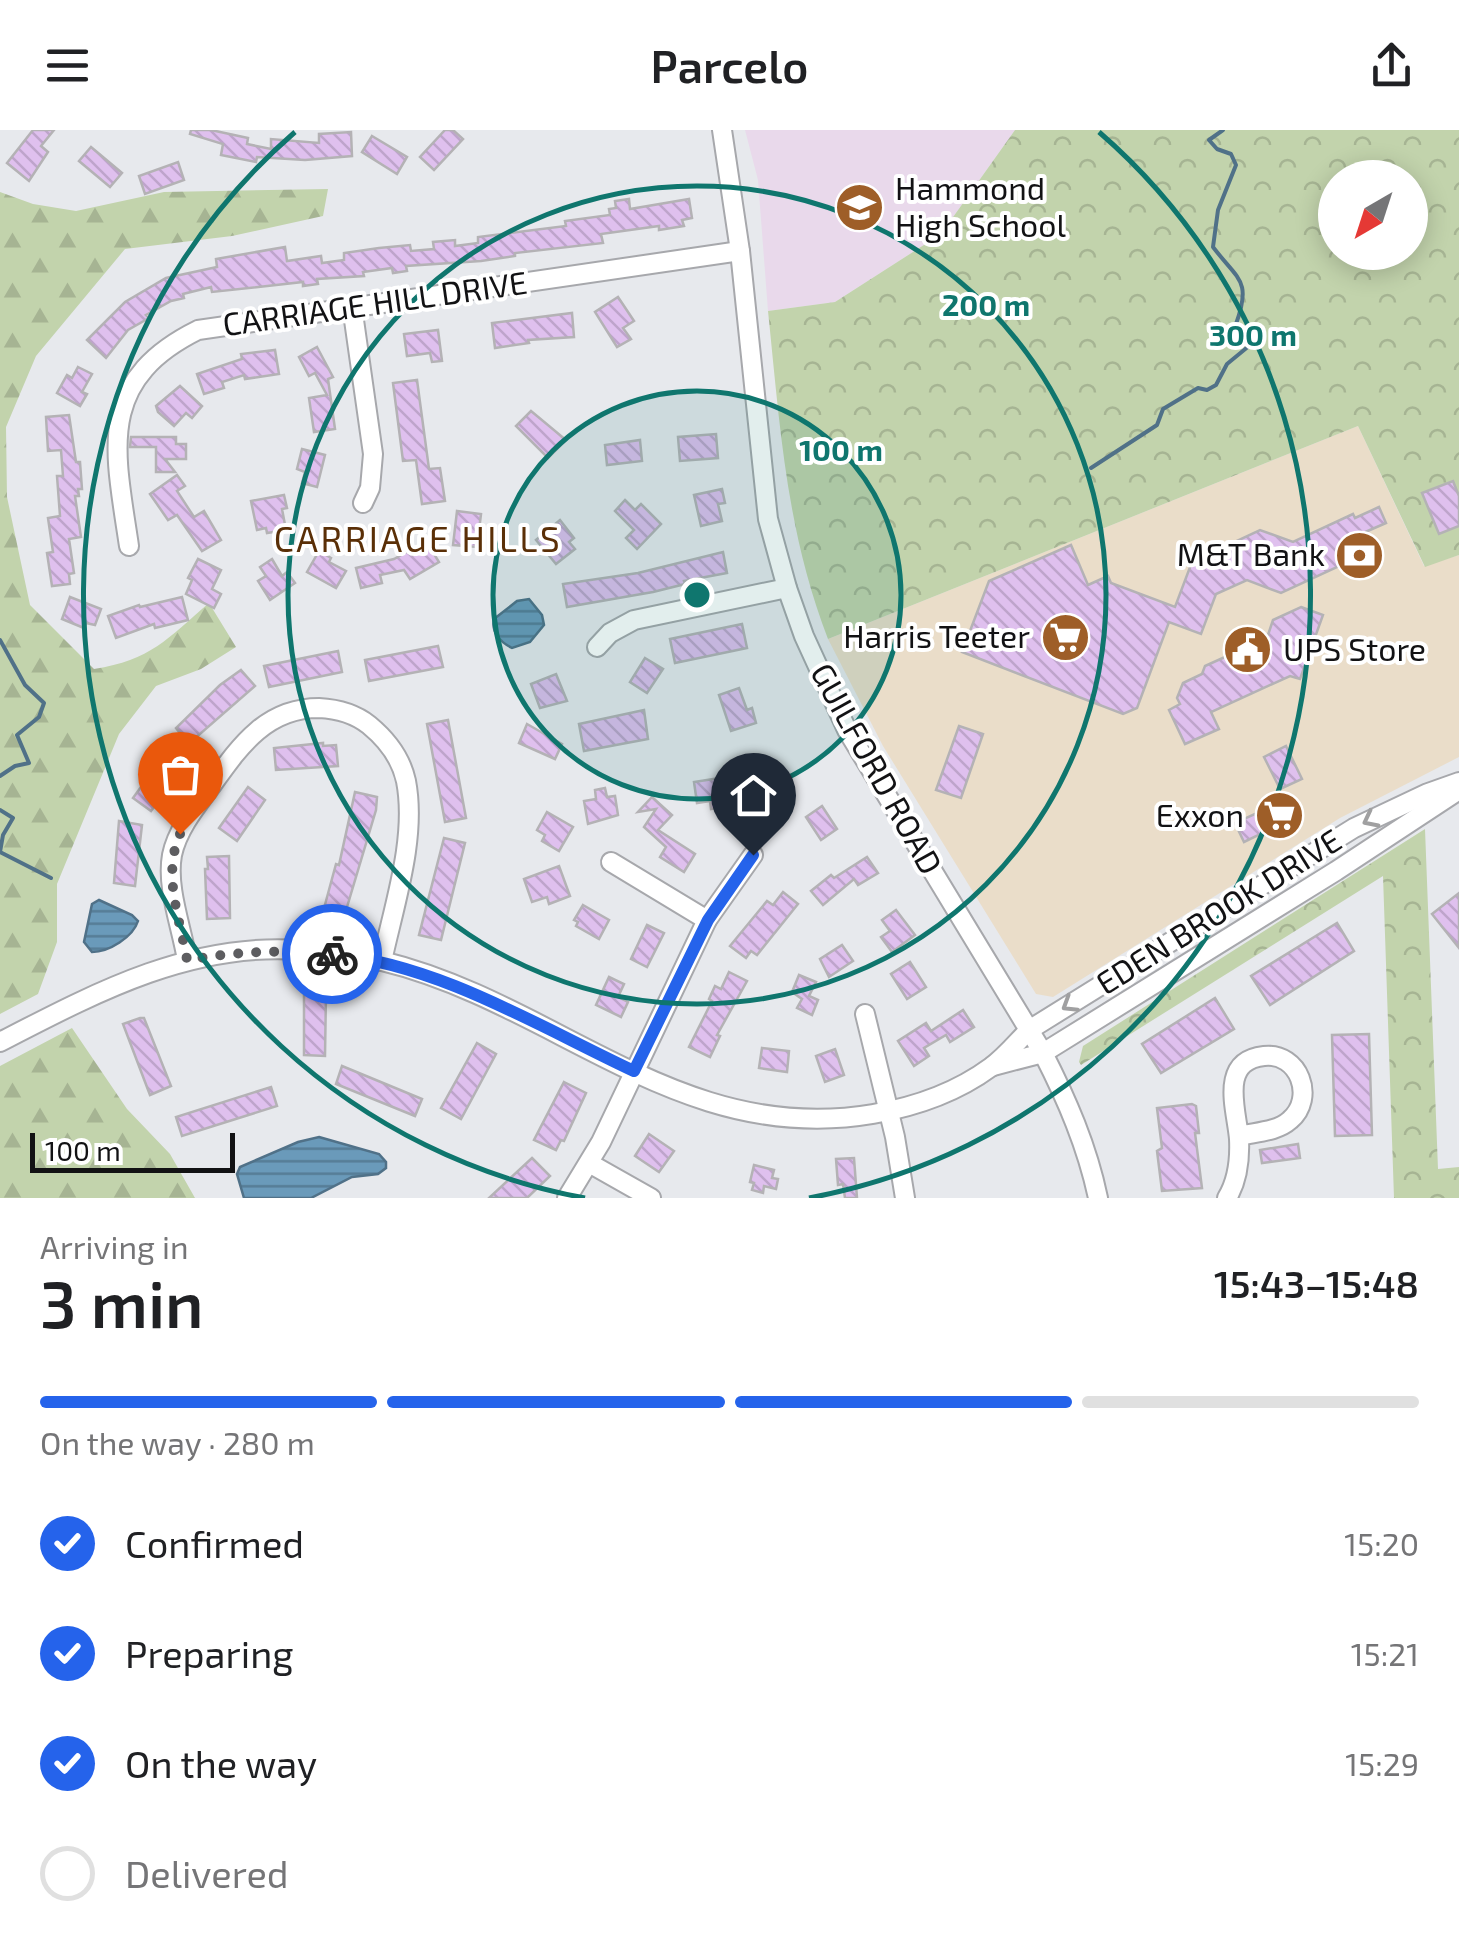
<!DOCTYPE html>
<html lang="en">
<head>
<meta charset="utf-8">
<style>
	body { margin:0; font-family:"Exo 2",sans-serif; background:#f6f6f6; color:#202124; height:100vh; display:flex; flex-direction:column; font-size:38px; white-space:nowrap }
	* { box-sizing:border-box; margin:0 }
	p { font-size:32px; color:#757577 }
	.icon { flex:none; width:55px; height:55px; fill:none; stroke:currentColor; stroke-width:2; stroke-linecap:round; stroke-linejoin:round }
	.map { position:relative; height:1068px; overflow:hidden }
	.panel { display:flex; flex-direction:column; background:#fff; flex:1 }
	.panel>* { flex:none }
	.needle { width:65px; rotate:219deg }
	.buttons { position:absolute; left:1318px; top:30px; display:grid; gap:20px }
	.buttons a { display:grid; place-items:center; width:110px; height:110px; border-radius:50%; background:#fff; box-shadow:0 5px 25px #0003; font-size:50px }
	.scale { position:absolute; left:30px; bottom:25px; width:205px; box-sizing:border-box; padding-left:10px; border:5px solid #121214; border-top:0; font-size:28px; line-height:35px; white-space:nowrap; color:#121214; -webkit-text-stroke:8px #fff; paint-order:stroke }
	.pin { position:absolute; display:grid; place-items:center; width:85px; height:85px; color:#fff; margin:-102px -42px; border-radius:50% 50% 50% 0; rotate:-45deg; box-shadow:0 0 10px #0007 }
	.pin .icon { rotate:45deg }
	.courier { position:absolute; display:grid; place-items:center; width:100px; height:100px; margin:-50px; border:8px solid #2563eb; border-radius:50%; background:#fff; color:#222; box-shadow:0 2px 12px #0007 }
	.summary em { font-style:normal; font-weight:600 }
	.summary div { display:flex; flex-direction:column-reverse }
	.summary { display:flex; align-items:center; justify-content:space-between; height:170px; padding:0 40px }
	h1 { font-size:65px; font-weight:600; line-height:75px }
	.bar { display:grid; grid-template-columns:repeat(4,1fr); gap:15px 10px; align-content:center; height:120px; padding:0 40px }
	.bar i { height:12px; border-radius:8px; background:#e0e0e0 }
	.bar .current { background:#2563eb }
	.bar p { grid-column:span 4 }
	ol { padding:0 40px; list-style:none }
	li { display:flex; align-items:center; gap:30px; height:110px }
	li p { margin-inline-start:auto }
	li .icon { padding:10px; border-radius:50%; background:#2563eb; color:#fff; stroke-width:4 }
	li:last-child { color:#757577 }
	li i { width:55px; height:55px; border:5px solid #e0e0e0; border-radius:50% }
	header { display:flex; justify-content:space-between; align-items:center; height:130px; padding:0 40px; background:#fff; font-size:45px; font-weight:600 }
	.map>svg:first-child { display:block }
</style>
</head>
<body>
<header><svg class="icon" aria-label="menu" viewBox="0 0 24 24"><path d="M4 6h16M4 12h16M4 18h16"/></svg>Parcelo<svg class="icon" aria-label="share" viewBox="0 0 24 24"><path d="M12 15V3M7 8l5-5 5 5M5 13v7h14v-7"/></svg></header>
<div class="map">
<svg width="1459" height="1068" viewBox="0 0 1459 1068">
	<defs>
		<pattern id="forest-firs" width="22" height="20" patternUnits="userSpaceOnUse" patternTransform="scale(2.5)"><rect width="22" height="20" fill="#c2d3ac"/><path d="M5 1l3.5 6h-7zM16 11l3.5 6h-7z" fill="#a6b493"/></pattern>
		<pattern id="park-crowns" width="20" height="18" patternUnits="userSpaceOnUse" patternTransform="scale(2.5)"><rect width="20" height="18" fill="#c2d3ac"/><path d="M2 6a3 3 0 1 1 6 0M12 15a3 3 0 1 1 6 0" fill="none" stroke="#a6b493"/></pattern>
		<pattern id="water-rules" width="6" height="5" patternUnits="userSpaceOnUse" patternTransform="scale(2.5)"><rect width="6" height="5" fill="#6a9aba"/><path d="M0 2.5h6" fill="none" stroke="#567c96"/></pattern>
		<pattern id="building-back-hatch" width="6" height="6" patternUnits="userSpaceOnUse" patternTransform="scale(2.5)"><rect width="6" height="6" fill="#dfc0ee"/><path d="M-1 5l2 2M0 0l6 6M5-1l2 2" fill="none" stroke="#bea4cb"/></pattern>
	</defs>
	<rect width="100%" height="100%" fill="#e7e9ed"/>
	<!-- commercial -->
	<polygon fill="#eaddc9" points="1358,296 1424,436 1459,425 1459,627 1340,688 1053,867 1036,864 883,616 828,509"/>
	<!-- education -->
	<polygon fill="#e9d9eb" points="745,0 1015,0 941,104 835,172 768,181 758,50"/>
	<!-- forest -->
	<g fill="url(#forest-firs)">
		<path d="M 328,59 L 323,86 L 232,106 L 125,119 L 36,226 L 6,297 L 7,367 L 30,475 L 94,539 C 151,530 167,509 209,473 L 236,517 L 201,539 L 156,556 L 119,604 L 57,754 L 57,812 L 38,864 L 0,884 L 0,62 L 33,74 L 76,81 L 164,62 Z"/>
		<polygon points="72,898 127,979 170,1024 195,1068 0,1068 0,936"/>
	</g>
	<!-- park -->
	<g fill="url(#park-crowns)" fill-rule="evenodd">
		<path d="M 1015,0 L 1459,0 L 1459,425 L 1425,437 L 1358,296 L 828,509 C 786,400 780,296 768,181 L 835,172 L 941,104 ZM 1335,48 L 1410,48 L 1410,122 L 1335,122 Z"/>
		<polygon points="1425,699 1438,1039 1459,1037 1459,1068 1394,1068 1383,746 1081,935 1079,932 1083,916"/>
	</g>
	<!-- water -->
	<g fill="url(#water-rules)" stroke="#507188" stroke-width="2.5">
		<path d="M 529,469 L 542,485 L 544,495 L 530,512 L 512,518 C 500,512 491,502 494,489 L 517,471 Z"/>
		<path d="M 99,770 L 132,785 L 138,791 C 133,807 109,822 92,822 L 84,812 L 92,774 Z"/>
		<polygon points="319,1007 379,1024 386,1032 386,1038 378,1044 352,1047 311,1068 244,1068 237,1044 240,1037 298,1012"/>
	</g>
	<g fill="none" stroke-linecap="round" stroke-linejoin="round">
		<!-- stream -->
		<g stroke="#507188" stroke-width="4">
			<path d="M 1091,338 L 1157,295 L 1163,279 L 1198,258 L 1207,260 L 1216,255 L 1227,234 L 1255,211 L 1254,203 L 1240,202 L 1236,194 C 1252,150 1238,150 1213,117 L 1218,80 L 1236,35 L 1231,24 L 1217,19 L 1209,10 L 1223,0"/>
			<polyline points="0,510 25,555 44,573 39,587 17,605 29,633 15,636 0,646"/>
			<polyline points="0,680 13,688 3,705 0,722 51,748"/>
		</g>
	</g>
	<!-- building -->
	<g fill="url(#building-back-hatch)" stroke="#b4b2b5" stroke-width="2.5">
		<polygon points="33,0 54,0 41,16 48,22 29,51 7,33"/>
		<polygon points="191,0 211,0 248,8 247,14 271,19 271,9 319,13 319,4 351,2 352,26 305,30 257,27 256,32 221,25 223,14 190,4"/>
		<polygon points="445,0 453,0 463,9 434,40 420,27"/>
		<polygon points="372,6 407,27 397,44 362,22"/>
		<polygon points="91,17 122,43 110,57 79,31"/>
		<polygon points="178,32 184,50 145,64 139,46"/>
		<polygon points="629,69 630,79 689,69 692,88 682,90 684,96 659,100 659,96 601,104 603,113 515,123 515,126 481,131 406,136 407,141 393,143 392,138 363,142 364,146 317,149 318,154 303,156 303,152 212,162 211,157 183,164 184,168 171,171 146,185 149,188 128,200 106,228 87,210 125,172 166,148 217,137 216,129 285,117 287,131 321,126 322,133 344,130 344,123 379,118 410,115 411,121 434,119 433,112 455,110 455,116 478,113 478,107 566,96 565,91 610,85 609,79 616,78 615,71"/>
		<polygon points="618,167 634,191 623,198 631,209 617,217 595,182"/>
		<polygon points="572,183 574,207 528,210 529,213 495,218 492,193"/>
		<polygon points="438,200 442,231 432,232 430,223 407,226 404,204"/>
		<polygon points="317,217 333,247 328,249 335,299 314,302 309,268 327,265 315,243 309,246 299,227"/>
		<polygon points="275,220 279,244 245,249 244,245 222,252 224,258 204,264 197,244 242,229 241,224"/>
		<polygon points="78,237 92,244 82,262 87,264 80,276 57,263 67,245 72,248"/>
		<polygon points="417,250 429,339 440,338 445,371 422,374 416,330 403,331 393,253"/>
		<polygon points="180,256 202,276 192,288 186,283 174,296 158,282 156,276"/>
		<polygon points="531,281 566,310 548,328 516,296"/>
		<polygon points="69,285 76,332 80,332 82,359 78,359 79,366 75,366 81,407 69,409 74,443 69,444 70,454 52,456 47,423 53,422 48,388 60,386 57,346 63,346 61,320 48,321 46,287"/>
		<polygon points="716,304 718,328 680,331 678,307"/>
		<polygon points="131,307 176,307 176,314 186,314 186,329 165,329 175,342 156,342 156,317 130,317"/>
		<polygon points="640,310 642,331 607,335 605,315"/>
		<polygon points="302,319 325,325 317,357 302,353 305,342 297,339"/>
		<polygon points="177,345 185,356 177,361 194,387 204,381 221,410 202,421 177,385 168,390 150,364"/>
		<polygon points="1453,351 1459,366 1459,396 1439,404 1422,363"/>
		<polygon points="722,359 725,373 718,374 722,391 701,396 694,365"/>
		<polygon points="284,365 287,378 282,379 286,400 267,403 266,398 257,400 251,371"/>
		<polygon points="625,370 635,380 641,374 661,394 637,419 626,408 634,400 615,381"/>
		<polygon points="1379,377 1386,393 1363,403 1371,421 1366,435 1352,430 1281,463 1247,450 1216,464 1201,504 1169,492 1137,578 1123,584 962,522 989,451 1071,415 1088,455 1108,446 1111,453 1175,477 1192,432 1260,400 1293,412 1353,384 1355,388"/>
		<polygon points="457,381 481,384 477,417 453,415"/>
		<polygon points="560,390 574,408 569,412 575,419 556,434 536,410"/>
		<polygon points="429,416 439,432 410,449 404,440 380,445 382,453 361,458 356,438 394,429 410,420 413,425"/>
		<polygon points="319,421 331,428 329,432 346,441 336,458 307,442"/>
		<polygon points="723,422 727,443 684,451 685,454 653,462 567,477 563,454 638,443"/>
		<polygon points="198,429 221,440 212,459 221,464 214,478 186,464 192,450 188,448"/>
		<polygon points="272,429 282,446 287,442 295,453 270,470 258,451 266,446 260,437"/>
		<polygon points="70,467 101,479 95,495 86,493 84,498 62,489"/>
		<polygon points="182,467 188,490 155,498 154,494 116,508 108,486 139,475 140,477"/>
		<polygon points="1301,477 1323,485 1300,549 1290,546 1211,582 1219,599 1185,614 1169,580 1180,574 1177,568 1183,553 1202,544 1205,536 1267,508 1273,490"/>
		<polygon points="742,494 747,518 675,533 670,509"/>
		<polygon points="438,516 443,537 369,551 365,530"/>
		<polygon points="338,521 342,542 269,557 264,536"/>
		<polygon points="645,528 663,539 647,563 630,552"/>
		<polygon points="241,540 255,556 178,623 187,629 180,640 182,641 151,681 133,668 180,603 176,598 220,555"/>
		<polygon points="556,544 567,571 540,578 531,554"/>
		<polygon points="739,558 747,580 752,578 756,593 731,601 719,565"/>
		<polygon points="644,580 648,609 584,621 579,594"/>
		<polygon points="448,590 466,688 445,692 427,594"/>
		<polygon points="527,594 562,614 555,629 519,613"/>
		<polygon points="959,596 983,604 961,668 936,660"/>
		<polygon points="323,613 323,616 336,615 338,636 276,640 274,618"/>
		<polygon points="1286,616 1302,649 1280,659 1264,627"/>
		<polygon points="726,647 726,651 771,648 772,668 729,670 730,676 711,679 710,671 697,673 694,652"/>
		<polygon points="248,657 265,670 237,711 219,698"/>
		<polygon points="605,658 607,667 615,666 618,685 588,694 584,671 596,669 595,660"/>
		<polygon points="355,662 377,667 376,680 344,787 323,782 336,734 339,735"/>
		<polygon points="652,667 672,685 658,700 695,724 684,742 660,727 666,717 644,697 656,679 638,682"/>
		<polygon points="1281,672 1292,694 1277,701 1275,697 1244,712 1235,693"/>
		<polygon points="822,676 837,699 821,710 806,687"/>
		<polygon points="547,682 573,697 559,721 542,711 545,705 537,700"/>
		<polygon points="119,691 142,695 135,756 114,753"/>
		<polygon points="444,708 465,713 441,810 419,805"/>
		<polygon points="229,726 230,788 207,789 205,739 208,739 207,727"/>
		<polygon points="867,727 878,743 858,755 854,749 823,775 811,761 831,745 834,748"/>
		<polygon points="559,736 570,766 549,774 547,767 532,772 524,749"/>
		<polygon points="783,762 798,774 757,825 751,821 746,828 730,816 767,771 773,775"/>
		<polygon points="1459,763 1459,818 1432,784"/>
		<polygon points="583,775 609,790 599,809 576,796 578,792 574,790"/>
		<polygon points="896,780 915,805 892,822 881,807 890,801 882,790"/>
		<polygon points="1337,793 1354,821 1270,875 1251,846"/>
		<polygon points="647,795 664,803 647,837 631,829"/>
		<polygon points="842,815 853,831 829,847 820,829"/>
		<polygon points="910,832 926,857 907,869 891,844"/>
		<polygon points="729,842 747,851 717,905 720,906 710,927 689,917 712,871 709,869 715,856 721,859"/>
		<polygon points="799,845 816,852 809,866 818,870 812,885 797,878 802,869 792,862"/>
		<polygon points="609,847 624,854 618,867 628,872 621,887 596,875"/>
		<polygon points="304,863 326,863 325,926 304,925"/>
		<polygon points="1215,868 1234,899 1161,943 1142,914"/>
		<polygon points="963,880 974,897 950,912 946,905 924,918 929,926 914,936 898,911 926,893 931,901"/>
		<polygon points="140,888 144,888 171,956 150,965 123,894"/>
		<polygon points="1369,904 1372,1005 1335,1006 1332,905"/>
		<polygon points="477,913 496,924 461,989 441,978"/>
		<polygon points="762,918 789,921 787,942 759,938"/>
		<polygon points="835,919 844,945 825,952 816,926"/>
		<polygon points="342,936 422,969 415,986 336,954"/>
		<polygon points="564,952 586,963 564,1011 561,1010 556,1020 534,1010"/>
		<polygon points="271,957 277,976 182,1006 176,987"/>
		<polygon points="1192,974 1196,976 1199,1003 1195,1003 1202,1058 1162,1061 1157,1021 1162,1018 1157,978"/>
		<polygon points="649,1004 674,1021 659,1042 635,1026"/>
		<polygon points="1298,1014 1300,1028 1262,1033 1260,1020"/>
		<polygon points="532,1028 550,1046 527,1068 489,1068"/>
		<polygon points="854,1028 857,1068 845,1068 843,1054 838,1055 836,1029"/>
		<polygon points="754,1035 774,1040 772,1048 778,1049 776,1059 764,1056 763,1063 752,1060 754,1053 750,1052"/>
	</g>
	<g fill="none" stroke-linecap="round" stroke-linejoin="round">
		<defs>
			<g id="minor">
				<path d="M 722,0 L 740,121 L 768,389 L 787,458 L 804,506 L 847,600 L 1043,923 C 1067,970 1087,1016 1098,1068"/>
				<polyline points="352,176 373,324 370,358 363,373"/>
				<path d="M 129,416 C 115,321 95,251 198,200 L 740,121"/>
				<polyline points="597,517 610,503 634,490 787,458"/>
				<polyline points="611,732 707,790"/>
				<path d="M 187,830 C 182,798 166,758 172,725 C 177,701 194,679 209,659 C 238,619 264,578 319,578 C 338,579 354,583 369,595 C 386,609 401,628 406,651 C 417,708 394,775 382,831"/>
				<polyline points="865,884 895,1007 905,1068"/>
				<path d="M 0,912 C 95,863 190,812 300,820 C 327,822 356,825 382,831 C 556,873 680,1017 873,984 C 914,977 957,962 991,937 C 1005,927 1017,912 1029,900 L 1354,698 L 1428,663 L 1459,652"/>
				<polyline points="993,936 1043,923 1336,741 1459,660"/>
				<polyline points="589,1033 651,1068"/>
				<polyline points="567,1068 601,1012 707,790 753,725"/>
				<path d="M 1227,1068 C 1238,1050 1240,1030 1239,1009 C 1237,981 1218,931 1264,926 C 1299,922 1316,968 1290,990 C 1277,1002 1255,1002 1239,1006"/>
			</g>
		</defs>
		<!-- minor casing -->
		<use href="#minor" stroke="#a7a8ac" stroke-width="22"/>
		<!-- minor -->
		<use href="#minor" stroke="#fff" stroke-width="18"/>
	</g>
	<!-- one-way arrows -->
	<defs><path id="oneway-chevron" d="M-2-3.5L2.5 0L-2 3.5" fill="none" stroke-width="1.6" stroke-linecap="round" stroke-linejoin="round" transform="scale(2.5)"/></defs>
	<g stroke="#a0a0a1">
		<use href="#oneway-chevron" transform="translate(1370 690) rotate(153)"/>
		<use href="#oneway-chevron" transform="translate(1069 875) rotate(148)"/>
	</g>
	<g fill="none" stroke-linecap="round" stroke-linejoin="round">
		<!-- done -->
		<path stroke="#5d5d60" stroke-width="10" stroke-dasharray="0 18" d="M 180,704 C 162,745 180,788 187,830 C 236,822 283,819 332,824"/>
		<!-- route -->
		<path stroke="#2563eb" stroke-width="12" d="M 332,824 C 440,835 538,896 634,941 L 708,790 L 753,725"/>
	</g>
	<!-- distance rings -->
	<circle cx="697" cy="465" r="204" fill="#0f766e" fill-opacity=".12"/>
	<g fill="none" stroke="#0f766e" stroke-width="5">
		<circle cx="697" cy="465" r="204"/>
		<circle cx="697" cy="465" r="409"/>
		<path d="M585 1068A613 613 0 0 1 295 2M1099 2A613 613 0 0 1 809 1068"/>
	</g>
	<!-- icons -->
	<defs>
		<symbol id="school-disc" viewBox="-11 -11 22 22"><circle r="9.5" fill="#9e5e28" stroke="#fff"/><path d="M0-5L7-2L0 1L-7-2ZM-4 1L0 2.5L4 1V4Q0 6-4 4Z" fill="#fff"/></symbol>
		<symbol id="bank-disc" viewBox="-11 -11 22 22"><circle r="9.5" fill="#9e5e28" stroke="#fff"/><path d="M-6-4H6V4H-6ZM0-2.3a2.3 2.3 0 1 0 0 4.6a2.3 2.3 0 1 0 0-4.6Z" fill="#fff"/></symbol>
		<symbol id="supermarket-disc" viewBox="-11 -11 22 22"><circle r="9.5" fill="#9e5e28" stroke="#fff"/><path d="M-6-5.5h2.5l.6 2H6L4.5 2H-2.5L-4.4-4H-6ZM-1.5 3.2a1.3 1.3 0 1 0 .1 0ZM3 3.2a1.3 1.3 0 1 0 .1 0Z" fill="#fff"/></symbol>
		<symbol id="civic-disc" viewBox="-11 -11 22 22"><circle r="9.5" fill="#9e5e28" stroke="#fff"/><path d="M-.6-6.5H3V-4.5H.6V-3L4-1V1h2V6H-6V1h2V-1L-.6-3ZM-1.2 2.5V6h2.4V2.5Z" fill="#fff"/></symbol>
	</defs>
	<g fill-rule="evenodd">
		<use href="#school-disc" x="832" y="50" width="55" height="55"/>
		<use href="#bank-disc" x="1332" y="398" width="55" height="55"/>
		<use href="#supermarket-disc" x="1038" y="480" width="55" height="55"/>
		<use href="#civic-disc" x="1220" y="492" width="55" height="55"/>
		<use href="#supermarket-disc" x="1252" y="658" width="55" height="55"/>
	</g>
	<g text-anchor="middle" stroke-width="8" stroke-linejoin="round" paint-order="stroke">
		<!-- poi labels -->
		<g font-size="32" fill="#121214" stroke="#fff" text-anchor="end">
			<text x="895" y="70" text-anchor="start">Hammond<tspan x="895" dy="37">High School</tspan></text>
			<text x="1325" y="436">M&amp;T Bank</text>
			<text x="1030" y="518">Harris Teeter</text>
			<text x="1283" y="531" text-anchor="start">UPS Store</text>
			<text x="1244" y="697">Exxon</text>
		</g>
		<!-- street labels -->
		<g font-size="32" fill="#121214" stroke="#fff">
			<text transform="translate(375 174) rotate(-8)" y="11">CARRIAGE HILL DRIVE</text>
			<text transform="translate(876 639) rotate(61)" y="11">GUILFORD ROAD</text>
			<text transform="translate(1219 782) rotate(-32)" y="11">EDEN BROOK DRIVE</text>
		</g>
		<!-- neighbourhood labels -->
		<g font-size="35" letter-spacing="2.5" fill="#5a2f07" stroke="#fff">
			<text x="418" y="422">CARRIAGE HILLS</text>
		</g>
	</g>
	<circle cx="697" cy="465" r="15" fill="#0f766e" stroke="#fff" stroke-width="5"/>
	<g font-size="30" text-anchor="middle" font-weight="bold" fill="#0f766e" stroke="#fff" stroke-width="8" stroke-linejoin="round" paint-order="stroke">
		<text x="986" y="186">200 m</text>
		<text x="1253" y="216">300 m</text>
		<text x="841" y="331">100 m</text>
	</g>
</svg>
<div class="buttons">
<a><svg class="needle" viewBox="-14 -14 28 28"><path d="M0-13l5 13h-10z" fill="#e53935"/><path d="M0 13l5-13h-10z" fill="#757577"/></svg></a>
</div>
<div class="scale">100 m</div>
<div class="pin" style="left:180px;top:704px;background:#ea580c"><svg class="icon" aria-label="bag" viewBox="0 0 24 24"><path d="M5 8h14l-1 12H6zM9 8a3 3 0 0 1 6 0"/></svg></div>
<div class="pin" style="left:753px;top:725px;background:#1f2937"><svg class="icon" aria-label="home" viewBox="0 0 24 24"><path d="M3 11l9-7 9 7M6 9v11h12V9"/></svg></div>
<div class="courier" style="left:332px;top:824px"><svg class="icon" aria-label="bike" viewBox="0 0 24 24"><circle cx="6" cy="16" r="4"/><circle cx="18" cy="16" r="4"/><path d="M6 16l4-8h5l3 8M10 8l3 8H6M13 5h3"/></svg></div>
</div>
<section class="panel">
<div class="summary"><div><h1>3 min</h1><p>Arriving in</p></div><em>15:43–15:48</em></div>
<div class="bar"><i class="current"></i><i class="current"></i><i class="current"></i><i></i><p>On the way · 280 m</p></div>
<ol>
<li><svg class="icon" aria-label="check" viewBox="0 0 24 24"><path d="M5 12l5 5 9-10"/></svg>Confirmed<p>15:20</p></li>
<li><svg class="icon" aria-label="check" viewBox="0 0 24 24"><path d="M5 12l5 5 9-10"/></svg>Preparing<p>15:21</p></li>
<li><svg class="icon" aria-label="check" viewBox="0 0 24 24"><path d="M5 12l5 5 9-10"/></svg>On the way<p>15:29</p></li>
<li><i></i>Delivered</li>
</ol>
</section>
</body>
</html>
